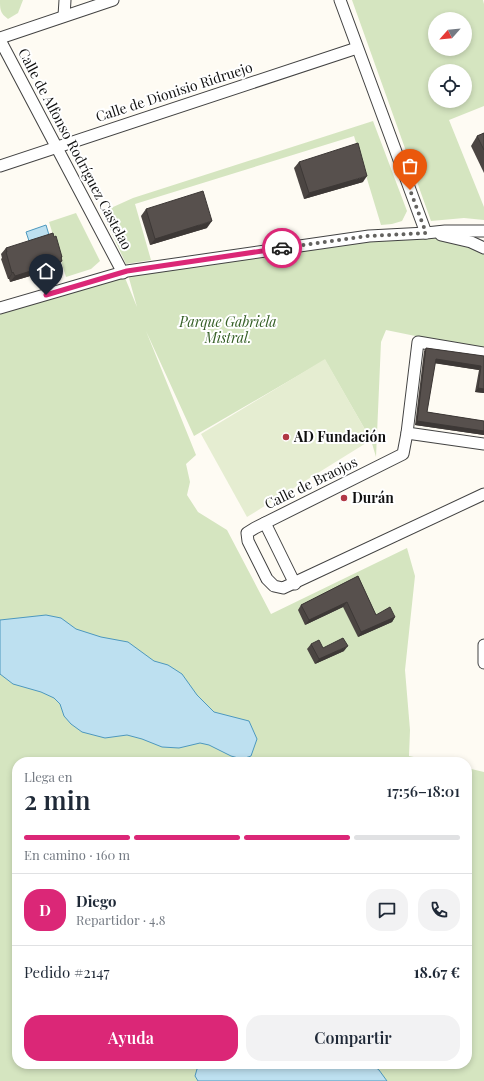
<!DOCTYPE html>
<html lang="es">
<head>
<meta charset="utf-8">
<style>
	body { margin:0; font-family:"Playfair Display",serif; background:#f2f2f3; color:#1f2937; height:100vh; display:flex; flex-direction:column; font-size:15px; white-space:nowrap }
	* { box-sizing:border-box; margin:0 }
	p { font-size:13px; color:#747a83 }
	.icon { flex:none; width:22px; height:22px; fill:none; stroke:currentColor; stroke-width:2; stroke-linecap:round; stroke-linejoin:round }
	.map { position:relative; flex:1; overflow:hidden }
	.sheet { position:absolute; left:12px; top:757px; width:460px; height:312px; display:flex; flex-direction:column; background:#fff; border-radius:16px; box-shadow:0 2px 6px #0003 }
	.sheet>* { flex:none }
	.needle { width:26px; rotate:243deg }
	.controls { position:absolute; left:428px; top:12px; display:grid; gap:8px }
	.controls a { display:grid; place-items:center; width:44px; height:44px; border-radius:50%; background:#fff; box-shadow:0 2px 6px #0003; font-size:20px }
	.pin { position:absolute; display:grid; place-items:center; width:34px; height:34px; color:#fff; margin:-41px -17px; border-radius:50% 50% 50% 0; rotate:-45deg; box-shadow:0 0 4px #0007 }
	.pin .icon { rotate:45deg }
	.courier { position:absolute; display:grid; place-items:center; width:40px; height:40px; margin:-20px; border:3px solid #db2777; border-radius:50%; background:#fff; color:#222; box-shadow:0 1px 5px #0007 }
	.head em { font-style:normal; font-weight:600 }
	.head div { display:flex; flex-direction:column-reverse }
	.head { display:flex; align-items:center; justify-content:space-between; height:68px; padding:0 12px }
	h1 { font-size:26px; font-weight:600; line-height:30px }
	.bar { display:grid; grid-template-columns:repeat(4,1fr); gap:6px 4px; align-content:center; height:48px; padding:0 12px }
	.bar i { height:5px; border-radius:3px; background:#e0e1e3 }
	.bar .on { background:#db2777 }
	.bar p { grid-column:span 4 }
	.line { display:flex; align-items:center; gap:10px; padding:0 12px; border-top:1px solid #e0e1e3 }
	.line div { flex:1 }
	.round { display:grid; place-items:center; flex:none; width:42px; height:42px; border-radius:16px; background:#f2f2f3 }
	.action { display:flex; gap:8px; margin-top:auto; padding:8px 12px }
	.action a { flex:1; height:46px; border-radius:16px; background:#db2777; color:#fff; font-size:16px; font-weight:600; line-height:46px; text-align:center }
	.action a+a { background:#f2f2f3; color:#1f2937 }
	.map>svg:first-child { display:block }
</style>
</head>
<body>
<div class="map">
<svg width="484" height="1081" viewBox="0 0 484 1081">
	<rect width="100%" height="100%" fill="#fefbf3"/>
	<!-- green -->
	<g fill="#d5e5c0" fill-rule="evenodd">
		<path d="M 0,0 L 23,0 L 18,13 L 8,19 C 0,13 0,10 0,0 Z"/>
		<path d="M 352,0 L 483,0 L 484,4 L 484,106 L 449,120 L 484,207 L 484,220 L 464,218 L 431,221 ZM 435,19 L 465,19 L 465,49 L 435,49 ZM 435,71 L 465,71 L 465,101 L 435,101 Z"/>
		<polygon points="373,121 407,211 402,221 392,224 381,225 354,136 135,204 151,260 126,264 102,212 133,198"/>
		<polygon points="76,213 100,261 91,269 66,277 49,222"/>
		<polygon points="426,233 481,250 484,252 484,350 386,330 381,342 376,457 371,440 325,360 194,436 146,331 196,455 186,464 190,482 187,495 198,512 227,530 271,614 407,548 415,576 405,670 410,730 409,756 438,762 17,762 17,1064 467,1064 467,768 484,772 484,1081 0,1081 0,310 123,273 137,307 127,271"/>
	</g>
	<!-- pitch -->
	<polygon fill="#e5edd1" points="325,359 371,440 247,517 201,434"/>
	<!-- water -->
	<g fill="#bde0f0" stroke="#4d98be">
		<polygon points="46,225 49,235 29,241 26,232"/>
		<polygon points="46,615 61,618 76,629 101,637 128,642 154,661 168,665 182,674 197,695 214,712 249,721 257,739 251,756 242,759 231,756 209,745 200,743 179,748 162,747 142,739 127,735 105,738 82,732 71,724 64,716 60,704 54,698 41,692 13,684 0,674 0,620"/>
		<polygon points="215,1064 371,1064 379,1070 387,1081 198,1081 195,1076 197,1069 202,1066"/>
	</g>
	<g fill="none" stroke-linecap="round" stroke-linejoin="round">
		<defs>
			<g id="minor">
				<polyline points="340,0 426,233"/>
				<polyline points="64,16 65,0"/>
				<polyline points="0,38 113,0"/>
				<polyline points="0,40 123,273"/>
				<polyline points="0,166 357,48"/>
				<polyline points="441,235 471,242 484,248"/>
				<polyline points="0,308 127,271 369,236 426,233 445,231 484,231"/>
				<polyline points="484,353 418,342 407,433 403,454 255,528 247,533 248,541 267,579 274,586 283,588 484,494"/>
				<polyline points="407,433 484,444"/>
				<polyline points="265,523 295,584"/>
				<polyline points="484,645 484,663"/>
			</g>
		</defs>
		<!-- minor casing -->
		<use href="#minor" stroke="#434343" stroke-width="13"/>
		<!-- minor -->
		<use href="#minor" stroke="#fff" stroke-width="11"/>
	</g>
	<!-- wall -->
	<g fill="#4b4542">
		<polygon points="484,133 484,173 471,146 477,136"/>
		<polygon points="299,162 363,182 304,199 294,168"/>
		<polygon points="146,209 207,228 150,245 141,216"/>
		<polygon points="54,237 62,257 57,268 10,282 9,279 8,279 1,259 2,258 1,254 6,248"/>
		<polygon points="426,348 484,356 484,393 475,392 479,370 435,363 427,412 484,421 484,435 415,425 424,351"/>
		<polygon points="358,576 376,615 395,617 392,622 358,637 343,607 305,625 298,610 301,605"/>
		<polygon points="311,644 323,648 344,651 315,664 307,649"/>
	</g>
	<!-- shaded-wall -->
	<g fill="#3d3836">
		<polygon points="367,176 363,182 304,199 309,193"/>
		<polygon points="212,221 207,228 150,245 155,239"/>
		<polygon points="62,257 58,262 62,261 57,268 10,282 15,276"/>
		<polygon points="13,272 9,279 8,279 12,273"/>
		<polygon points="436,359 481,366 479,370 433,363"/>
		<polygon points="478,388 484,389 484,393 475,392"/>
		<polygon points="417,421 484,431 484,435 415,425"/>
		<polygon points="347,602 343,607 305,625 309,620"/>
		<polygon points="395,617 392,622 358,637 361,632"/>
		<polygon points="348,646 344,651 315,664 319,659"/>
	</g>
	<!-- building -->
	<g fill="#57504d" stroke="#3d3836">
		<polygon points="484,133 484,150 477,136"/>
		<polygon points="358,143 367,176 309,193 299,162"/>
		<polygon points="203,191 212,221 155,239 146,209"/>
		<polygon points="53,233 54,237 56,236 62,257 61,257 62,261 15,276 13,272 12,273 6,252 7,252 6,248"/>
		<polygon points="426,348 484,356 484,389 478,388 481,366 436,359 427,412 484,421 484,431 417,421"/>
		<polygon points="358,576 376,615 390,607 395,617 361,632 347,602 309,620 301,605"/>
		<polygon points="343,638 348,646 319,659 311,644 319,640 323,648"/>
	</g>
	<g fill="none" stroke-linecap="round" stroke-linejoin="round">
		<!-- done -->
		<polyline stroke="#63625f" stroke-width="4" stroke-dasharray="0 7.2" points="282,248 368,236 426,233 410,190"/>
		<!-- route -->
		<polyline stroke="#db2777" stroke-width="5" points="46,295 127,271 282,248"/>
	</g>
	<!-- markers -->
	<g fill="#b03744" stroke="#fff" stroke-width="1.5">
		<circle cx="286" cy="437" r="4"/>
		<circle cx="344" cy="498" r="4"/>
	</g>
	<g text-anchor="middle" stroke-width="4" stroke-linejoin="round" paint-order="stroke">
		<!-- street labels -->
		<g font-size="14" fill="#101010" stroke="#fff">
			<text transform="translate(174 92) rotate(-18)" y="5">Calle de Dionisio Ridruejo</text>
			<text transform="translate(75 149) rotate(62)" y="5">Calle de Alfonso Rodríguez Castelao</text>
			<text transform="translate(311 483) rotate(-26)" y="5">Calle de Braojos</text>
		</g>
		<!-- park labels -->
		<g font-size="14" font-style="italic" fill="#366027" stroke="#fff">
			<text x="228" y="327">Parque Gabriela<tspan x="228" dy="16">Mistral.</tspan></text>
		</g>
		<!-- poi labels -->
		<g font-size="14" font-weight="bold" fill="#101010" stroke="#fff" text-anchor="start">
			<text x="294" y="442">AD Fundación</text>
			<text x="352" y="503">Durán</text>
		</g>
	</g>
</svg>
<div class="controls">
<a><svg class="needle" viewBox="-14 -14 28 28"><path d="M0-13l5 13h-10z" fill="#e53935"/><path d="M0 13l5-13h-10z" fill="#747a83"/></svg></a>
<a><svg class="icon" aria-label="locate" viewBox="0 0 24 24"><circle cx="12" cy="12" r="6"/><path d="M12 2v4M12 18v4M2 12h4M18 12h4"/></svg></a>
</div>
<div class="pin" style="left:410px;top:190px;background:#ea580c"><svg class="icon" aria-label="bag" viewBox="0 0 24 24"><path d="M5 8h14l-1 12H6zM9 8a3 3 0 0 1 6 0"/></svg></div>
<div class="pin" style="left:46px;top:295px;background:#1f2937"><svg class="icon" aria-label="home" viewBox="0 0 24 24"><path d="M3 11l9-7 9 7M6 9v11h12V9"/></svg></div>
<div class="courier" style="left:282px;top:248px"><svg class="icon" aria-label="car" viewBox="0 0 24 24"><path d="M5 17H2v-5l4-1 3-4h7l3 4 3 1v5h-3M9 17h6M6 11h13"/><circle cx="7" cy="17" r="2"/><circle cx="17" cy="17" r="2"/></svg></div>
<section class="sheet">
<div class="head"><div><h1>2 min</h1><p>Llega en</p></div><em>17:56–18:01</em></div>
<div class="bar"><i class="on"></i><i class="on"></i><i class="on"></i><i></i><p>En camino · 160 m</p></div>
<div class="line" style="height:72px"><b class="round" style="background:#db2777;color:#fff">D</b><div><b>Diego</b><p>Repartidor · 4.8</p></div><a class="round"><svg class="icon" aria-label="chat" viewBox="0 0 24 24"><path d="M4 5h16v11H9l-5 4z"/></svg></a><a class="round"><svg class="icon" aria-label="phone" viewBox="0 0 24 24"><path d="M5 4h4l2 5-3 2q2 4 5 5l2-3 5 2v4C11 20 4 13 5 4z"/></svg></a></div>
<div class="line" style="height:52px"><div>Pedido #2147</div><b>18.67 €</b></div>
<div class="action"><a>Ayuda</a><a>Compartir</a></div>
</section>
</div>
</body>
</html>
